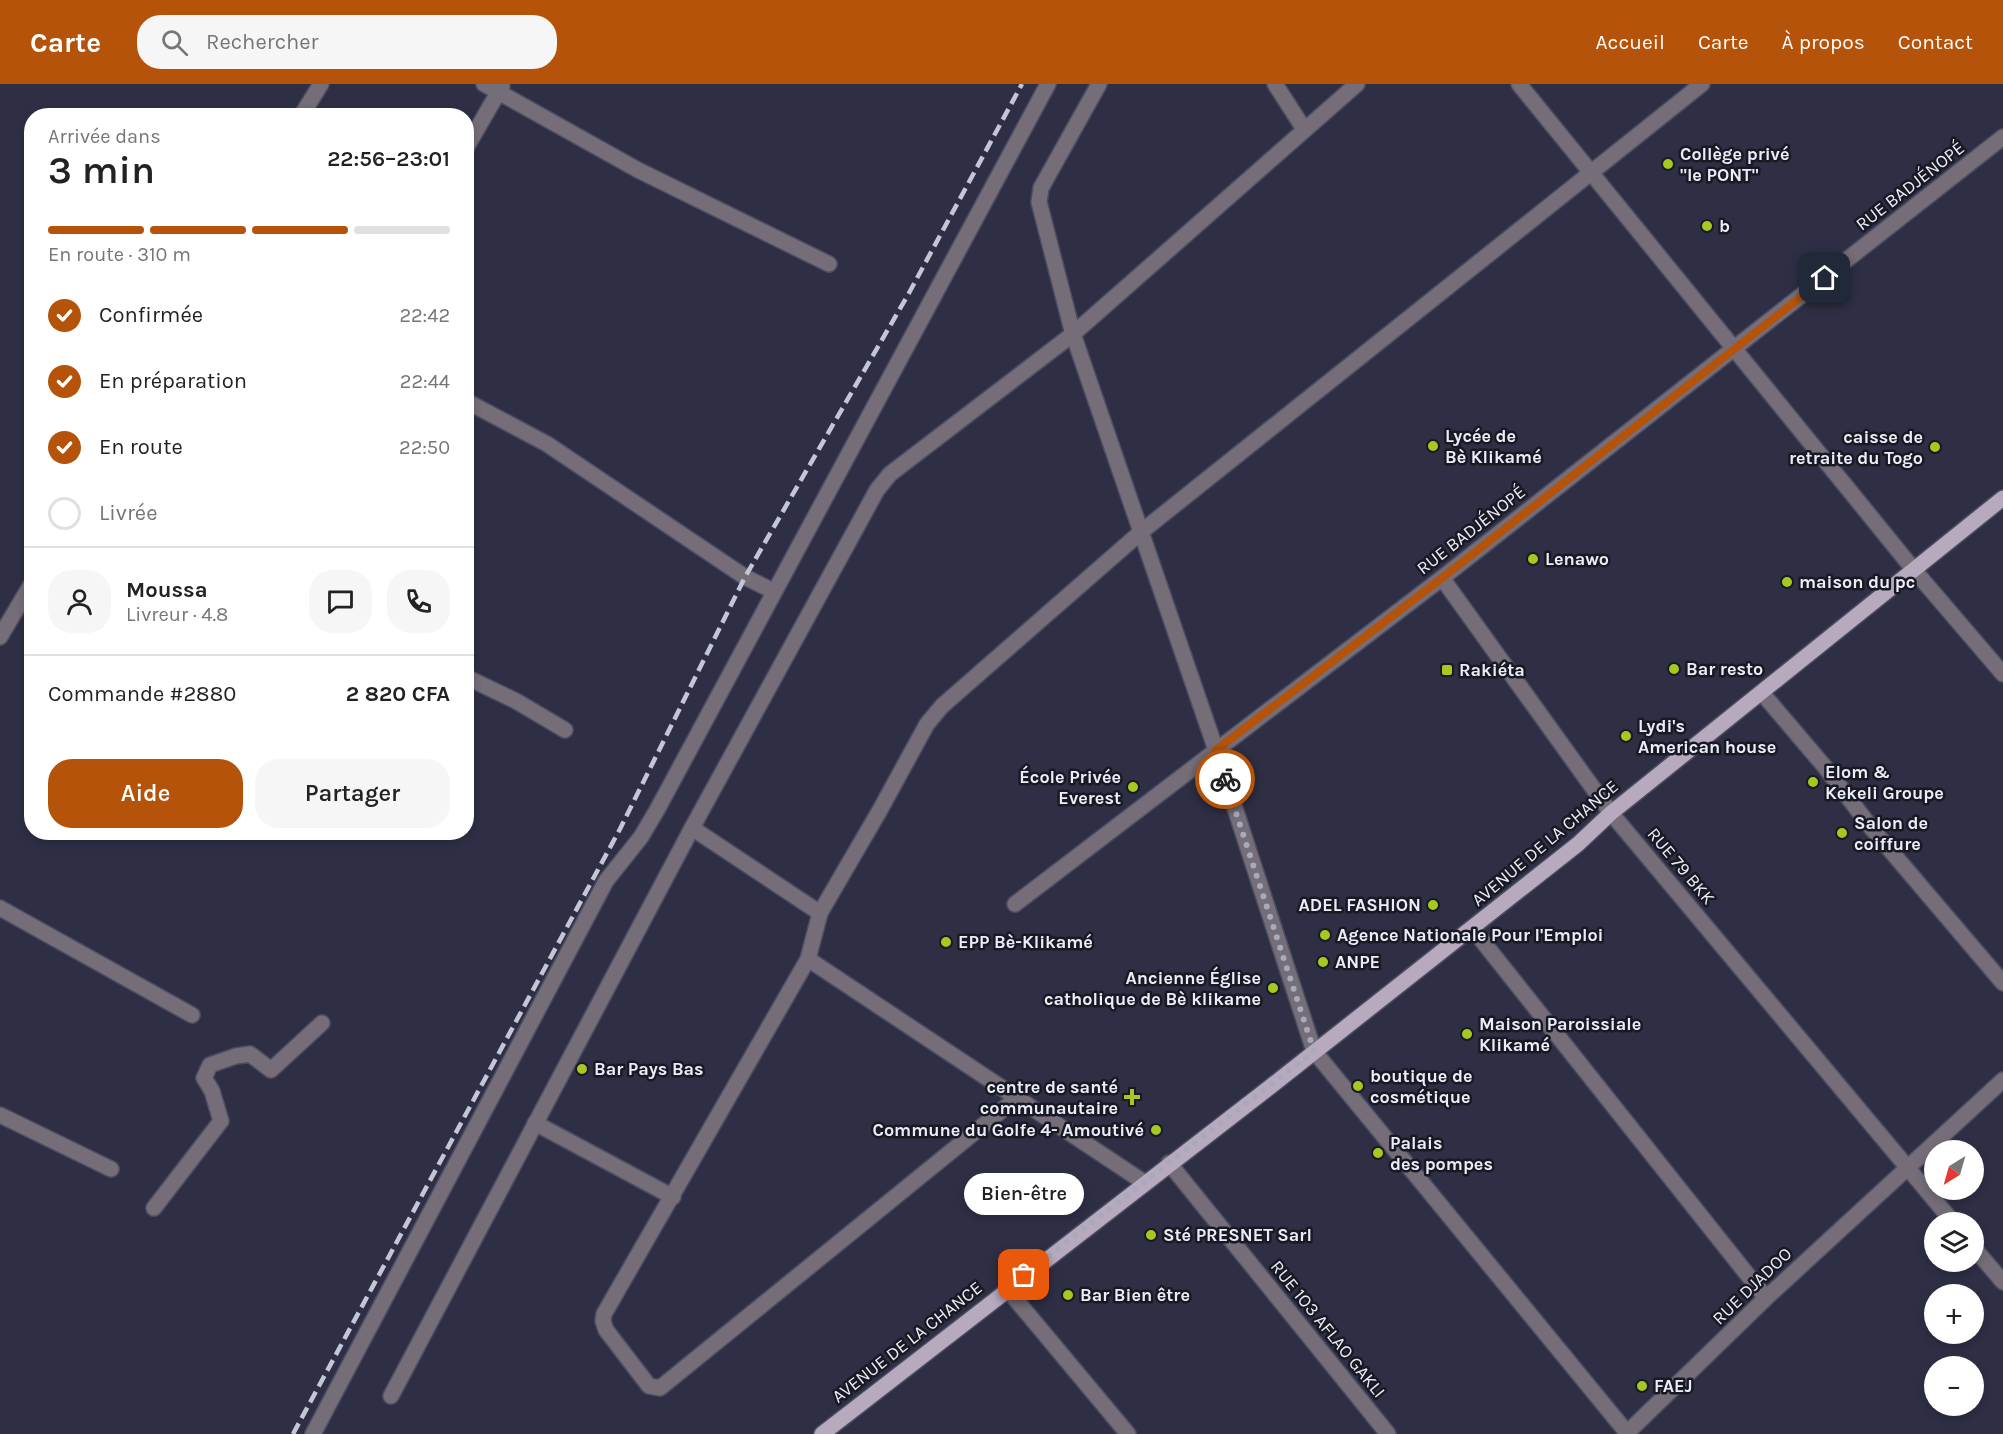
<!DOCTYPE html>
<html lang="fr">
<head>
<meta charset="utf-8">
<style>
	body { margin:0; font-family:Karla,sans-serif; background:#f6f6f6; color:#222; height:100vh; display:flex; flex-direction:column; font-size:22px; white-space:nowrap }
	* { box-sizing:border-box; margin:0 }
	p { font-size:20px; color:#767676 }
	.icon { flex:none; width:33px; height:33px; fill:none; stroke:currentColor; stroke-width:2; stroke-linecap:round; stroke-linejoin:round }
	.map { position:relative; flex:1; overflow:hidden }
	.sheet { position:absolute; left:24px; top:24px; width:450px; height:732px; display:flex; flex-direction:column; background:#fff; border-radius:24px; box-shadow:0 3px 9px #0003 }
	.sheet>* { flex:none }
	.needle { width:39px; rotate:217deg }
	.tools { position:absolute; left:1924px; top:1056px; display:grid; gap:12px }
	.tools a { display:grid; place-items:center; width:60px; height:60px; border-radius:50%; background:#fff; box-shadow:0 3px 9px #0003; font-size:30px }
	.pin { position:absolute; display:grid; place-items:center; width:51px; height:51px; color:#fff; margin:-26px; border-radius:12px; box-shadow:0 3px 9px #0006 }
	.courier { position:absolute; display:grid; place-items:center; width:60px; height:60px; margin:-30px; border:4px solid #b45309; border-radius:50%; background:#fff; color:#222; box-shadow:0 2px 8px #0007 }
	.bubble { position:absolute; height:42px; border-radius:21px; background:#fff; box-shadow:0 3px 9px #0003; font-size:20px; font-weight:600; line-height:42px; text-align:center }
	.summary em { font-style:normal; font-weight:600 }
	.summary div { display:flex; flex-direction:column-reverse }
	.summary { display:flex; align-items:center; justify-content:space-between; height:102px; padding:0 24px }
	h1 { font-size:39px; font-weight:600; line-height:45px }
	.bar { display:grid; grid-template-columns:repeat(4,1fr); gap:9px 6px; align-content:center; height:72px; padding:0 24px }
	.bar i { height:8px; border-radius:4px; background:#e0e0e0 }
	.bar .on { background:#b45309 }
	.bar p { grid-column:span 4 }
	.line { display:flex; align-items:center; gap:15px; padding:0 24px; border-top:2px solid #e0e0e0 }
	.line div { flex:1 }
	.round { display:grid; place-items:center; flex:none; width:63px; height:63px; border-radius:24px; background:#f6f6f6 }
	ol { padding:0 24px; list-style:none }
	li { display:flex; align-items:center; gap:18px; height:66px }
	li p { margin-inline-start:auto }
	li .icon { padding:6px; border-radius:50%; background:#b45309; color:#fff; stroke-width:4 }
	li:last-child { color:#767676 }
	li i { width:33px; height:33px; border:3px solid #e0e0e0; border-radius:50% }
	.action { display:flex; gap:12px; margin-top:auto; padding:12px 24px }
	.action a { flex:1; height:69px; border-radius:24px; background:#b45309; color:#fff; font-size:24px; font-weight:600; line-height:69px; text-align:center }
	.action a+a { background:#f6f6f6; color:#222 }
	header { display:flex; align-items:center; gap:36px; box-sizing:border-box; height:84px; padding:0 30px; background:#b45309; color:#fff }
	header strong { font-size:28px }
	nav { display:flex; gap:33px; margin-inline-start:auto; font-size:21px }
	.search { width:420px; height:54px; background:#f6f6f6; display:flex; align-items:center; gap:15px; box-sizing:border-box; padding:0 21px; border-radius:24px; color:#767676; font-size:22px }
	.map>svg:first-child { display:block }
</style>
</head>
<body>
<header>
<strong>Carte</strong>
<div class="search"><svg class="icon" aria-label="search" viewBox="0 0 24 24"><circle cx="10" cy="10" r="6"/><path d="M15 15l6 6"/></svg>Rechercher</div>
<nav><a>Accueil</a><a>Carte</a><a>À propos</a><a>Contact</a></nav>
</header>
<div class="map">
<svg width="2003" height="1350" viewBox="0 0 2003 1350">
	<rect width="100%" height="100%" fill="#2e2f45"/>
	<g fill="none" stroke-linecap="round" stroke-linejoin="round">
		<defs>
			<g id="minor">
				<polyline points="484,0 638,86 829,180"/>
				<polyline points="1099,0 1041,104 1039,118 1073,250 1216,666 1314,967 1628,1350"/>
				<polyline points="1275,0 1304,45"/>
				<polyline points="1519,0 1914,486 2003,590"/>
				<polyline points="301,32 321,0"/>
				<polyline points="466,64 502,2"/>
				<polyline points="466,317 547,360 745,493 773,507"/>
				<polyline points="1442,494 1611,729 1953,1138"/>
				<polyline points="0,553 32,499"/>
				<polyline points="466,593 516,617 565,646"/>
				<polyline points="1762,609 1825,683 1873,746 2003,899"/>
				<polyline points="692,744 820,829"/>
				<polyline points="1015,820 1442,494 2003,53"/>
				<polyline points="0,824 192,931"/>
				<polyline points="1472,844 1766,1214"/>
				<polyline points="808,875 1145,1099"/>
				<polyline points="1018,1013 660,1304 649,1302 606,1246 603,1237 604,1230 808,875 820,829 880,726 927,640 942,622 1141,448 1702,0"/>
				<polyline points="0,1031 111,1085"/>
				<polyline points="535,1039 673,1113"/>
				<polyline points="1169,1079 1388,1350"/>
				<polyline points="154,1124 221,1037 212,1007 204,994 210,981 236,972 250,970 271,986 322,939"/>
				<polyline points="1974,1164 2003,1198"/>
				<polyline points="1007,1205 1128,1350"/>
				<polyline points="391,1312 692,744 877,406 890,390 1073,250 1357,0"/>
				<polyline points="313,1350 606,797 641,753 657,726 1048,0"/>
				<polyline points="1626,1350 1766,1214 2003,996"/>
			</g>
			<polyline id="major" points="822,1350 1270,1003 1578,760 1611,729 2003,414"/>
		</defs>
		<!-- minor casing -->
		<use href="#minor" stroke="#4c4d62" stroke-width="18"/>
		<!-- major casing -->
		<use href="#major" stroke="#4c4d62" stroke-width="18"/>
		<!-- minor -->
		<use href="#minor" stroke="#756e79" stroke-width="15"/>
		<!-- major -->
		<use href="#major" stroke="#b7aabf" stroke-width="15"/>
		<!-- rail -->
		<polyline stroke="#c4c6d5" stroke-width="4.5" stroke-dasharray="12 6" stroke-linecap="butt" points="293,1350 620,745 745,493 909,209 1022,0"/>
	</g>
	<g fill="none" stroke-linecap="round" stroke-linejoin="round">
		<!-- done -->
		<polyline stroke="#a8aabb" stroke-width="6" stroke-dasharray="0 10.8" points="1024,1191 1314,967 1225,695"/>
		<!-- route -->
		<polyline stroke="#b45309" stroke-width="8" points="1225,695 1216,666 1442,494 1825,194"/>
	</g>
	<!-- markers -->
	<g fill="#a7c820" stroke="#181922" stroke-width="2">
		<circle cx="1668" cy="80" r="6"/>
		<circle cx="1707" cy="142" r="6"/>
		<circle cx="1433" cy="362" r="6"/>
		<circle cx="1935" cy="363" r="6"/>
		<circle cx="1533" cy="475" r="6"/>
		<circle cx="1787" cy="498" r="6"/>
		<circle cx="1674" cy="585" r="6"/>
		<rect x="1441" y="580" width="12" height="12" rx="3"/>
		<circle cx="1626" cy="652" r="6"/>
		<circle cx="1813" cy="698" r="6"/>
		<circle cx="1133" cy="703" r="6"/>
		<circle cx="1842" cy="749" r="6"/>
		<circle cx="1433" cy="821" r="6"/>
		<circle cx="1325" cy="851" r="6"/>
		<circle cx="946" cy="858" r="6"/>
		<circle cx="1323" cy="878" r="6"/>
		<circle cx="1273" cy="904" r="6"/>
		<circle cx="1467" cy="950" r="6"/>
		<circle cx="582" cy="985" r="6"/>
		<circle cx="1358" cy="1002" r="6"/>
		<path d="M1129 1004h6v6h6v6h-6v6h-6v-6h-6v-6h6z"/>
		<circle cx="1156" cy="1046" r="6"/>
		<circle cx="1378" cy="1069" r="6"/>
		<circle cx="1151" cy="1151" r="6"/>
		<circle cx="1068" cy="1211" r="6"/>
		<circle cx="1642" cy="1302" r="6"/>
	</g>
	<g text-anchor="middle" stroke-width="5" stroke-linejoin="round" paint-order="stroke">
		<!-- poi labels -->
		<g font-size="18" font-weight="bold" fill="#eaecfa" stroke="#181922" text-anchor="start">
			<text x="1680" y="76">Collège privé<tspan x="1680" dy="21">"le PONT"</tspan></text>
			<text x="1719" y="148">b</text>
			<text x="1445" y="358">Lycée de<tspan x="1445" dy="21">Bè Klikamé</tspan></text>
			<text x="1923" y="359" text-anchor="end">caisse de<tspan x="1923" dy="21">retraite du Togo</tspan></text>
			<text x="1545" y="481">Lenawo</text>
			<text x="1799" y="504">maison du pc</text>
			<text x="1686" y="591">Bar resto</text>
			<text x="1459" y="592">Rakiéta</text>
			<text x="1638" y="648">Lydi's<tspan x="1638" dy="21">American house</tspan></text>
			<text x="1825" y="694">Elom &amp;<tspan x="1825" dy="21">Kekeli Groupe</tspan></text>
			<text x="1121" y="699" text-anchor="end">École Privée<tspan x="1121" dy="21">Everest</tspan></text>
			<text x="1854" y="745">Salon de<tspan x="1854" dy="21">coiffure</tspan></text>
			<text x="1421" y="827" text-anchor="end">ADEL FASHION</text>
			<text x="1337" y="857">Agence Nationale Pour l'Emploi</text>
			<text x="958" y="864">EPP Bè-Klikamé</text>
			<text x="1335" y="884">ANPE</text>
			<text x="1261" y="900" text-anchor="end">Ancienne Église<tspan x="1261" dy="21">catholique de Bè klikame</tspan></text>
			<text x="1479" y="946">Maison Paroissiale<tspan x="1479" dy="21">Klikamé</tspan></text>
			<text x="594" y="991">Bar Pays Bas</text>
			<text x="1370" y="998">boutique de<tspan x="1370" dy="21">cosmétique</tspan></text>
			<text x="1118" y="1009" text-anchor="end">centre de santé<tspan x="1118" dy="21">communautaire</tspan></text>
			<text x="1144" y="1052" text-anchor="end">Commune du Golfe 4- Amoutivé</text>
			<text x="1390" y="1065">Palais<tspan x="1390" dy="21">des pompes</tspan></text>
			<text x="1163" y="1157">Sté PRESNET Sarl</text>
			<text x="1080" y="1217">Bar Bien être</text>
			<text x="1654" y="1308">FAEJ</text>
		</g>
		<!-- street labels -->
		<g font-size="18" fill="#eaecfa" stroke="#181922">
			<text transform="translate(1910 102) rotate(-38)" y="6">RUE BADJÉNOPÉ</text>
			<text transform="translate(1471 446) rotate(-38)" y="6">RUE BADJÉNOPÉ</text>
			<text transform="translate(1545 759) rotate(-40)" y="6">AVENUE DE LA CHANCE</text>
			<text transform="translate(1681 782) rotate(50)" y="6">RUE 79 BKK</text>
			<text transform="translate(1752 1202) rotate(-44)" y="6">RUE DJADOO</text>
			<text transform="translate(1328 1245) rotate(51)" y="6">RUE 1O3 AFLAO GAKLI</text>
			<text transform="translate(907 1258) rotate(-38)" y="6">AVENUE DE LA CHANCE</text>
		</g>
	</g>
</svg>
<div class="tools">
<a><svg class="needle" viewBox="-14 -14 28 28"><path d="M0-13l5 13h-10z" fill="#e53935"/><path d="M0 13l5-13h-10z" fill="#767676"/></svg></a>
<a><svg class="icon" aria-label="layers" viewBox="0 0 24 24"><path d="M12 4l9 5-9 5-9-5zM3 14l9 5 9-5"/></svg></a>
<a>+</a>
<a>−</a>
</div>
<div class="pin" style="left:1024px;top:1191px;background:#ea580c"><svg class="icon" aria-label="bag" viewBox="0 0 24 24"><path d="M5 8h14l-1 12H6zM9 8a3 3 0 0 1 6 0"/></svg></div>
<div class="pin" style="left:1825px;top:194px;background:#1f2937"><svg class="icon" aria-label="home" viewBox="0 0 24 24"><path d="M3 11l9-7 9 7M6 9v11h12V9"/></svg></div>
<div class="courier" style="left:1225px;top:695px"><svg class="icon" aria-label="bike" viewBox="0 0 24 24"><circle cx="6" cy="16" r="4"/><circle cx="18" cy="16" r="4"/><path d="M6 16l4-8h5l3 8M10 8l3 8H6M13 5h3"/></svg></div>
<div class="bubble" style="left:964px;top:1089px;width:120px">Bien-être</div>
<section class="sheet">
<div class="summary"><div><h1>3 min</h1><p>Arrivée dans</p></div><em>22:56–23:01</em></div>
<div class="bar"><i class="on"></i><i class="on"></i><i class="on"></i><i></i><p>En route · 310 m</p></div>
<ol>
<li><svg class="icon" aria-label="check" viewBox="0 0 24 24"><path d="M5 12l5 5 9-10"/></svg>Confirmée<p>22:42</p></li>
<li><svg class="icon" aria-label="check" viewBox="0 0 24 24"><path d="M5 12l5 5 9-10"/></svg>En préparation<p>22:44</p></li>
<li><svg class="icon" aria-label="check" viewBox="0 0 24 24"><path d="M5 12l5 5 9-10"/></svg>En route<p>22:50</p></li>
<li><i></i>Livrée</li>
</ol>
<div class="line" style="height:108px"><a class="round"><svg class="icon" aria-label="person" viewBox="0 0 24 24"><circle cx="12" cy="8" r="4"/><path d="M4 21q1-7 8-7t8 7"/></svg></a><div><b>Moussa</b><p>Livreur · 4.8</p></div><a class="round"><svg class="icon" aria-label="chat" viewBox="0 0 24 24"><path d="M4 5h16v11H9l-5 4z"/></svg></a><a class="round"><svg class="icon" aria-label="phone" viewBox="0 0 24 24"><path d="M5 4h4l2 5-3 2q2 4 5 5l2-3 5 2v4C11 20 4 13 5 4z"/></svg></a></div>
<div class="line" style="height:78px"><div>Commande #2880</div><b>2 820 CFA</b></div>
<div class="action"><a>Aide</a><a>Partager</a></div>
</section>
</div>
</body>
</html>
